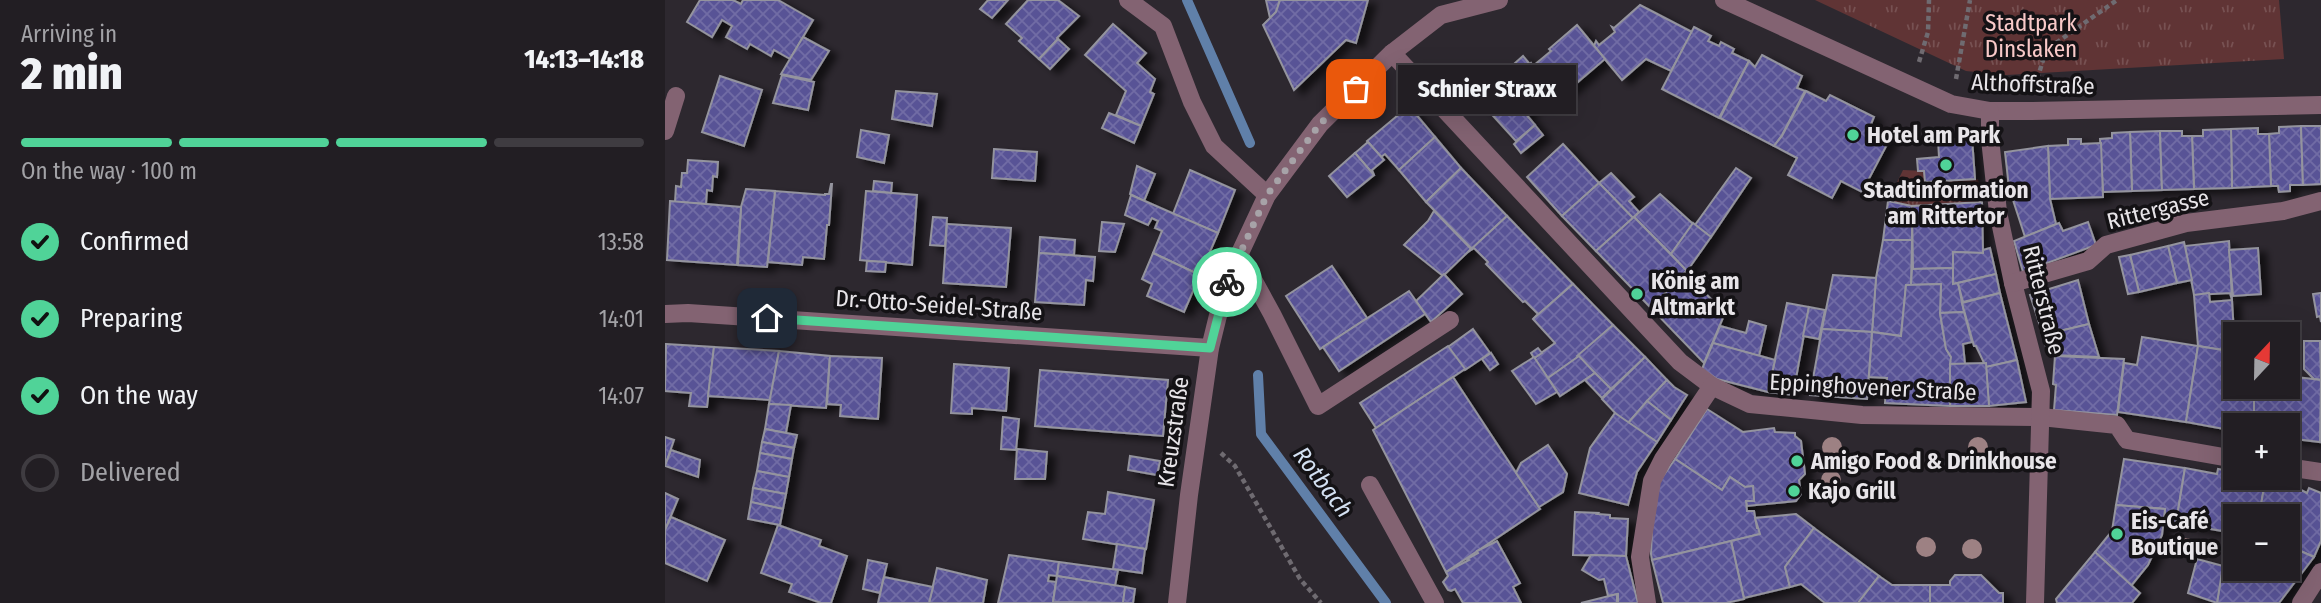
<!DOCTYPE html>
<html lang="en">
<head>
<meta charset="utf-8">
<style>
	body { margin:0; font-family:"Fira Sans Condensed",sans-serif; background:#2a272b; color:#f1f3f6; height:100vh; display:flex; flex-direction:column; font-size:26px; white-space:nowrap }
	* { box-sizing:border-box; margin:0 }
	p { font-size:23px; color:#a2a2a6 }
	.icon { flex:none; width:38px; height:38px; fill:none; stroke:currentColor; stroke-width:2; stroke-linecap:round; stroke-linejoin:round }
	.map { position:relative; flex:1; overflow:hidden }
	.details { display:flex; flex-direction:column; background:#221e23; width:665px }
	.details>* { flex:none }
	.needle { width:46px; rotate:22deg }
	.tools { position:absolute; left:1558px; top:322px; display:grid; gap:14px }
	.tools a { display:grid; place-items:center; width:77px; height:77px; border-radius:0px; background:#221e23; box-shadow:0 7px 28px #0002,0 0 0 2px #3f3c41; font-size:35px }
	.pin { position:absolute; display:grid; place-items:center; width:60px; height:60px; color:#fff; margin:-30px; border-radius:14px; box-shadow:0 4px 10px #0006 }
	.courier { position:absolute; display:grid; place-items:center; width:70px; height:70px; margin:-35px; border:5px solid #50d398; border-radius:50%; background:#fff; color:#222; box-shadow:0 2px 9px #0007 }
	.bubble { position:absolute; height:49px; border-radius:0px; background:#221e23; box-shadow:0 7px 28px #0002,0 0 0 2px #3f3c41; font-size:23px; font-weight:800; line-height:49px; text-align:center }
	.headline em { font-style:normal; font-weight:800 }
	.headline div { display:flex; flex-direction:column-reverse }
	.headline { display:flex; align-items:center; justify-content:space-between; height:119px; padding:0 21px }
	h1 { font-size:46px; font-weight:800; line-height:52px }
	.bar { display:grid; grid-template-columns:repeat(4,1fr); gap:10px 7px; align-content:center; height:84px; padding:0 21px }
	.bar i { height:9px; border-radius:5px; background:#3f3c41 }
	.bar .selected { background:#50d398 }
	.bar p { grid-column:span 4 }
	ol { padding:0 21px; list-style:none }
	li { display:flex; align-items:center; gap:21px; height:77px }
	li p { margin-inline-start:auto }
	li .icon { padding:7px; border-radius:50%; background:#50d398; color:#111; stroke-width:4 }
	li:last-child { color:#a2a2a6 }
	li i { width:38px; height:38px; border:4px solid #3f3c41; border-radius:50% }
	main { display:flex; flex:1; min-height:0 }
	.map>svg:first-child { display:block }
</style>
</head>
<body>
<main>
<section class="details">
<div class="headline"><div><h1>2 min</h1><p>Arriving in</p></div><em>14:13–14:18</em></div>
<div class="bar"><i class="selected"></i><i class="selected"></i><i class="selected"></i><i></i><p>On the way · 100 m</p></div>
<ol>
<li><svg class="icon" aria-label="check" viewBox="0 0 24 24"><path d="M5 12l5 5 9-10"/></svg>Confirmed<p>13:58</p></li>
<li><svg class="icon" aria-label="check" viewBox="0 0 24 24"><path d="M5 12l5 5 9-10"/></svg>Preparing<p>14:01</p></li>
<li><svg class="icon" aria-label="check" viewBox="0 0 24 24"><path d="M5 12l5 5 9-10"/></svg>On the way<p>14:07</p></li>
<li><i></i>Delivered</li>
</ol>
</section>
<div class="map">
<svg width="1656" height="603" viewBox="0 0 1656 603">
	<defs>
		<pattern id="park-tufts" width="24" height="20" patternUnits="userSpaceOnUse" patternTransform="scale(1.75)"><rect width="24" height="20" fill="#603435"/><path d="M3 7l-1-3M5 7V3M7 7l1-3M15 17l-1-3M17 17v-4M19 17l1-3" fill="none" stroke="#775152"/></pattern>
		<pattern id="building-cross-hatch" width="8" height="8" patternUnits="userSpaceOnUse" patternTransform="scale(1.75)"><rect width="8" height="8" fill="#595396"/><path d="M0 0l8 8M0 8l8-8" fill="none" stroke="#716ca5"/></pattern>
		<filter id="shadow"><feDropShadow dx="8" dy="4.5" stdDeviation="3.5" flood-color="#0009"/></filter>
	</defs>
	<rect width="100%" height="100%" fill="#2d282f"/>
	<!-- park -->
	<g fill="url(#park-tufts)">
		<polygon points="1150,0 1614,0 1619,59 1341,75 1301,71"/>
		<polygon points="1238,170 1259,171 1260,182 1313,179 1317,202 1247,206 1223,201"/>
	</g>
	<g fill="none" stroke-linecap="round" stroke-linejoin="round">
		<!-- stream -->
		<g stroke="#6080a9" stroke-width="10">
			<polyline points="522,0 585,143"/>
			<polyline points="593,375 596,434 721,603"/>
		</g>
	</g>
	<!-- building -->
	<g fill="url(#building-cross-hatch)" stroke="#94949e" stroke-width="2" filter="url(#shadow)">
		<polygon points="35,0 68,0 76,4 78,0 113,0 148,20 125,59 109,50 106,56 85,44 82,49 61,37 67,26 57,20 47,37 22,22"/>
		<polygon points="323,0 343,0 327,18 315,9"/>
		<polygon points="363,0 393,0 414,16 392,38 393,39 374,59 354,41 357,38 341,24"/>
		<polygon points="601,0 615,0 611,12 605,18"/>
		<polygon points="615,0 703,0 691,43 681,40 629,90 598,25 611,12"/>
		<polygon points="975,5 1027,32 1006,71 981,59 957,80 929,46 931,41 934,45 950,32 947,27 949,28"/>
		<polygon points="448,24 481,53 472,63 490,79 485,92 489,94 476,126 451,115 461,91 420,55"/>
		<polygon points="912,25 940,59 893,99 865,64 866,63 868,66 886,51 884,49"/>
		<polygon points="1029,27 1046,36 1043,41 1054,46 1056,42 1069,49 1067,53 1084,61 1054,118 997,89"/>
		<polygon points="138,37 164,51 146,80 116,74"/>
		<polygon points="393,39 404,49 385,69 374,59"/>
		<polygon points="1097,55 1137,76 1132,88 1140,91 1117,135 1109,146 1055,118 1084,61 1090,67"/>
		<polygon points="858,56 886,90 860,113 870,125 851,141 811,97 811,94 816,97 832,83 828,79 831,80"/>
		<polygon points="117,75 149,82 143,110 108,103"/>
		<polygon points="55,76 97,90 79,146 37,132"/>
		<polygon points="231,91 272,94 267,126 227,119"/>
		<polygon points="1141,91 1161,101 1165,95 1209,117 1206,124 1227,135 1197,192 1176,181 1167,198 1123,175 1132,158 1109,146 1117,136"/>
		<polygon points="744,106 770,137 734,170 720,154 716,157 702,141"/>
		<polygon points="444,113 476,126 469,143 437,128"/>
		<polygon points="870,125 878,135 856,153 849,144"/>
		<polygon points="1636,126 1638,185 1625,185 1625,191 1614,192 1613,186 1606,186 1604,134 1614,133 1614,127"/>
		<polygon points="1636,126 1656,126 1656,184 1638,185"/>
		<polygon points="1593,128 1593,134 1604,134 1606,186 1567,188 1566,129"/>
		<polygon points="1566,129 1567,188 1529,189 1527,136 1538,136 1538,130"/>
		<polygon points="196,130 224,135 219,163 192,157"/>
		<polygon points="1495,131 1497,190 1467,191 1465,132"/>
		<polygon points="1495,131 1517,131 1517,136 1527,136 1529,189 1497,190"/>
		<polygon points="1465,132 1467,191 1438,192 1435,139 1447,138 1447,133"/>
		<polygon points="770,137 796,168 761,202 734,170"/>
		<polygon points="1307,138 1310,179 1260,182 1259,171 1253,171 1252,159 1274,157 1273,140"/>
		<polygon points="1403,139 1416,139 1416,144 1436,143 1438,197 1385,199 1383,146 1403,145"/>
		<polygon points="703,142 719,160 707,170 709,175 690,153"/>
		<polygon points="898,144 934,183 897,216 862,177"/>
		<polygon points="1383,146 1385,199 1391,224 1360,237 1347,197 1345,197 1340,152"/>
		<polygon points="329,149 372,152 370,181 327,178"/>
		<polygon points="690,153 709,175 682,197 664,176"/>
		<polygon points="23,160 53,162 52,177 48,176 47,191 42,190 41,204 10,202 11,186 16,187 17,173 22,173"/>
		<polygon points="472,166 490,174 479,201 465,194"/>
		<polygon points="796,168 842,216 807,249 761,202"/>
		<polygon points="1071,168 1086,178 1046,237 1030,225"/>
		<polygon points="525,170 570,190 553,233 508,214"/>
		<polygon points="946,173 969,197 964,201 974,212 968,218 934,183"/>
		<polygon points="209,181 227,183 226,193 208,191"/>
		<polygon points="934,183 968,218 931,251 897,216"/>
		<polygon points="166,184 167,184 164,225 162,225 159,259 138,257 137,265 103,262 110,191 160,195 160,194 164,194"/>
		<polygon points="81,189 110,191 102,267 73,265 76,207"/>
		<polygon points="201,191 252,195 247,265 195,260"/>
		<polygon points="995,194 1028,224 1006,254 969,217"/>
		<polygon points="466,195 553,233 535,275 488,253 497,231 490,228 493,221 487,218 483,225 460,215"/>
		<polygon points="5,201 76,207 72,265 2,260"/>
		<polygon points="1223,201 1247,206 1247,240 1218,240"/>
		<polygon points="1317,202 1318,253 1288,252 1288,268 1248,269 1247,206"/>
		<polygon points="769,211 806,249 778,276 739,245 763,221"/>
		<polygon points="842,216 908,284 868,319 873,314 860,301 858,302 821,264 823,262 809,248 803,252"/>
		<polygon points="268,217 282,218 280,246 265,245"/>
		<polygon points="969,217 1022,271 986,308 931,251"/>
		<polygon points="437,222 459,224 450,252 434,251"/>
		<polygon points="1423,222 1431,245 1358,272 1349,241 1394,223 1398,231"/>
		<polygon points="1028,223 1046,237 1022,271 1006,254"/>
		<polygon points="282,224 346,228 341,287 278,283"/>
		<polygon points="375,237 410,240 409,255 374,253"/>
		<polygon points="1218,240 1247,240 1246,285 1241,285 1236,336 1207,332 1211,278"/>
		<polygon points="1564,241 1567,300 1565,293 1529,295 1520,246"/>
		<polygon points="1519,242 1527,280 1512,283 1503,246"/>
		<polygon points="1503,246 1512,283 1474,292 1465,255"/>
		<polygon points="1325,248 1331,274 1288,284 1288,252 1318,253 1318,250"/>
		<polygon points="1593,248 1596,294 1568,296 1564,250"/>
		<polygon points="374,253 430,257 428,281 421,280 419,305 370,302"/>
		<polygon points="488,253 535,275 519,312 482,296 487,284 477,279"/>
		<polygon points="1465,255 1474,292 1463,294 1454,257"/>
		<polygon points="202,261 221,262 220,272 201,271"/>
		<polygon points="667,266 702,318 655,349 621,296"/>
		<polygon points="1288,268 1288,284 1293,283 1299,312 1275,313 1276,284 1246,285 1247,269"/>
		<polygon points="1023,269 1034,280 1031,284 1060,313 1039,363 986,308"/>
		<polygon points="779,274 797,294 766,322 751,301"/>
		<polygon points="1331,274 1335,293 1298,302 1293,283"/>
		<polygon points="1168,275 1211,278 1207,332 1157,329"/>
		<polygon points="1413,280 1424,324 1378,335 1365,295"/>
		<polygon points="908,284 948,325 913,357 883,378 869,358 890,343 868,319"/>
		<polygon points="1276,284 1275,313 1281,349 1286,357 1285,406 1220,403 1222,378 1204,377 1207,332 1236,336 1241,285"/>
		<polygon points="744,291 760,314 674,371 658,347"/>
		<polygon points="1335,293 1352,360 1321,367 1311,346 1309,346 1297,303"/>
		<polygon points="1544,293 1545,302 1567,300 1570,352 1533,346 1529,295"/>
		<polygon points="1656,293 1656,322 1655,316 1652,317 1648,294"/>
		<polygon points="1122,303 1144,307 1128,395 1103,392"/>
		<polygon points="1144,307 1160,310 1154,339 1138,336"/>
		<polygon points="1299,312 1307,342 1298,344 1300,364 1285,364 1286,357 1281,349 1275,313"/>
		<polygon points="1084,321 1101,326 1094,356 1048,343 1055,326 1081,333"/>
		<polygon points="1424,324 1434,357 1388,355 1382,351 1378,335"/>
		<polygon points="948,325 980,357 946,389 912,356"/>
		<polygon points="808,329 825,353 800,370 783,347"/>
		<polygon points="1157,329 1207,332 1202,399 1145,395"/>
		<polygon points="1477,337 1533,346 1521,422 1453,412 1459,363 1472,365"/>
		<polygon points="1639,341 1655,341 1656,380 1649,379 1639,369"/>
		<polygon points="1048,343 1110,360 1103,392 1052,379 1037,369"/>
		<polygon points="1,344 49,347 42,407 24,406 26,393 0,391"/>
		<polygon points="783,346 800,369 711,428 695,403"/>
		<polygon points="1533,346 1570,352 1570,387 1589,387 1589,425 1570,425 1570,431 1521,422"/>
		<polygon points="49,347 114,351 105,400 43,396"/>
		<polygon points="873,348 877,353 869,358 866,353"/>
		<polygon points="114,351 165,356 161,408 104,404"/>
		<polygon points="826,353 833,364 825,370 817,359"/>
		<polygon points="165,356 217,358 213,419 175,416 176,405 162,404"/>
		<polygon points="914,356 930,373 895,396 883,378"/>
		<polygon points="1390,356 1459,359 1452,415 1389,410 1391,385 1388,384"/>
		<polygon points="869,357 892,392 871,404 847,371"/>
		<polygon points="980,357 1002,380 963,423 954,417 937,399"/>
		<polygon points="1352,360 1361,402 1324,406 1321,367"/>
		<polygon points="1321,363 1324,406 1285,406 1285,364"/>
		<polygon points="289,364 344,368 341,411 307,408 307,414 286,413"/>
		<polygon points="375,370 503,380 498,436 370,426"/>
		<polygon points="930,373 946,389 937,398 920,380"/>
		<polygon points="1622,376 1656,380 1655,442 1622,438 1622,425 1589,425 1589,387 1622,387"/>
		<polygon points="788,377 875,509 781,572 708,430"/>
		<polygon points="1002,380 1009,387 1022,395 1006,420 982,401"/>
		<polygon points="982,401 1006,420 992,442 963,423"/>
		<polygon points="104,404 126,405 121,433 100,429"/>
		<polygon points="1042,409 1078,432 1109,428 1110,432 1130,433 1130,436 1136,441 1140,474 1134,480 1136,494 1131,501 1082,506 1081,501 1089,501 1088,486 1080,487 1065,477 1057,490 1012,460 1010,459"/>
		<polygon points="950,413 992,442 972,472 963,505 914,493 925,448"/>
		<polygon points="338,417 354,419 351,450 336,449"/>
		<polygon points="100,429 132,435 129,448 97,442"/>
		<polygon points="0,437 9,440 0,466"/>
		<polygon points="97,442 129,448 127,459 95,453"/>
		<polygon points="883,445 902,474 898,492 874,507 851,473 856,463"/>
		<polygon points="352,449 382,452 380,479 350,479"/>
		<polygon points="6,450 35,460 33,477 0,466"/>
		<polygon points="95,453 127,459 124,477 92,471"/>
		<polygon points="465,456 495,461 492,475 463,470"/>
		<polygon points="1010,459 1057,490 1065,477 1080,487 1088,486 1089,501 1081,501 1082,511 1089,511 1092,528 1094,528 1095,534 987,560 986,554 988,507 994,482"/>
		<polygon points="1459,459 1520,468 1511,523 1500,521 1500,509 1451,505"/>
		<polygon points="1520,468 1552,474 1553,469 1570,472 1570,478 1589,478 1589,480 1600,482 1594,516 1570,516 1570,525 1565,525 1563,532 1511,523"/>
		<polygon points="92,471 124,477 121,494 88,488"/>
		<polygon points="1600,482 1626,485 1642,493 1644,488 1656,493 1656,541 1649,557 1622,545 1622,516 1594,516"/>
		<polygon points="88,488 121,494 118,509 86,502"/>
		<polygon points="443,492 489,500 481,549 418,539 423,512 440,514"/>
		<polygon points="0,493 13,499 0,530"/>
		<polygon points="86,502 118,509 115,525 83,519"/>
		<polygon points="1451,505 1500,509 1497,535 1483,565 1466,586 1430,552 1447,531"/>
		<polygon points="910,512 933,513 932,514 945,515 945,518 963,519 961,556 908,555"/>
		<polygon points="1131,514 1149,528 1120,567 1125,587 1079,598 1066,541 1095,534 1090,518"/>
		<polygon points="6,517 60,540 42,581 0,563 0,530"/>
		<polygon points="113,525 156,540 154,546 182,556 166,603 156,603 124,592 127,584 96,573"/>
		<polygon points="1149,528 1214,576 1193,603 1160,603 1136,584 1125,587 1120,567"/>
		<polygon points="832,541 855,583 848,587 856,603 798,603 790,589 786,591 783,590 778,582 783,576 781,572 804,560 802,559 813,553 812,551"/>
		<polygon points="1066,541 1079,599 1061,603 998,603 987,560"/>
		<polygon points="1561,543 1570,544 1570,569 1622,569 1622,545 1649,557 1614,603 1552,603"/>
		<polygon points="452,544 480,549 477,573 448,569"/>
		<polygon points="1430,552 1475,593 1467,603 1392,603 1391,599"/>
		<polygon points="344,555 394,562 392,576 384,575 383,581 391,582 388,602 395,603 333,603"/>
		<polygon points="926,555 961,556 973,603 953,603 953,594 943,596 939,579 934,580 917,570"/>
		<polygon points="1532,559 1558,566 1552,603 1523,593"/>
		<polygon points="203,560 222,564 215,593 198,589"/>
		<polygon points="394,562 453,570 450,586 392,576"/>
		<polygon points="272,568 322,580 318,603 264,603"/>
		<polygon points="1290,575 1316,575 1334,593 1338,593 1338,603 1265,603 1265,585 1285,585 1285,581"/>
		<polygon points="392,576 461,587 458,603 388,602"/>
		<polygon points="1214,576 1227,585 1265,585 1265,603 1193,603"/>
		<polygon points="219,577 268,587 264,603 213,603"/>
		<polygon points="460,587 470,589 468,603 458,603"/>
		<polygon points="952,594 952,603 916,603"/>
	</g>
	<g fill="none" stroke-linecap="round" stroke-linejoin="round">
		<!-- path -->
		<g stroke="#6f6b71" stroke-width="4.5" stroke-dasharray="5 3.5" stroke-linecap="butt">
			<polyline points="1254,62 1263,32 1264,0"/>
			<polyline points="1291,79 1305,0"/>
			<polyline points="1370,87 1381,50 1452,0"/>
			<polyline points="556,453 570,466 635,579 656,603"/>
		</g>
		<!-- minor -->
		<g stroke="#836372" stroke-width="18">
			<polyline points="463,0 498,26 527,102 549,146 602,195"/>
			<polyline points="1059,0 1286,104 1325,111 1363,111 1656,105"/>
			<polyline points="727,53 1015,362 1047,386 1085,404 1197,415 1376,417 1452,425 1462,440 1570,459"/>
			<polyline points="1325,111 1325,139 1333,212 1348,283 1376,391 1370,603"/>
			<polyline points="0,131 11,96"/>
			<polyline points="574,254 607,314 653,406 785,320"/>
			<polyline points="1348,283 1423,261 1441,245 1521,223 1618,211 1656,201"/>
			<polyline points="0,314 23,313 545,348"/>
			<polyline points="1622,467 1656,472"/>
			<polyline points="705,485 770,603"/>
			<polyline points="512,603 524,495 545,348 561,283 602,195 655,124 727,53 776,15 834,0"/>
			<polyline points="982,603 975,557 987,481 998,459 1047,386"/>
			<polyline points="1636,603 1656,572"/>
		</g>
	</g>
	<!-- trees -->
	<g fill="#9d8183">
		<circle cx="1167" cy="447" r="10"/>
		<circle cx="1313" cy="447" r="10"/>
		<circle cx="1166" cy="480" r="10"/>
		<circle cx="1261" cy="547" r="10"/>
		<circle cx="1521" cy="548" r="10"/>
		<circle cx="1307" cy="549" r="10"/>
	</g>
	<g fill="none" stroke-linecap="round" stroke-linejoin="round">
		<!-- done -->
		<polyline stroke="#a7a3a8" stroke-width="7" stroke-dasharray="0 12.6" points="562,282 602,195 655,124 691,89"/>
		<!-- route -->
		<polyline stroke="#50d398" stroke-width="9" points="102,318 545,348 562,282"/>
	</g>
	<!-- markers -->
	<g fill="#50d398" stroke="#141215" stroke-width="2.5">
		<circle cx="1188" cy="135" r="7"/>
		<circle cx="1281" cy="165" r="7"/>
		<circle cx="972" cy="294" r="7"/>
		<circle cx="1132" cy="461" r="7"/>
		<circle cx="1129" cy="491" r="7"/>
		<circle cx="1452" cy="534" r="7"/>
	</g>
	<g text-anchor="middle" stroke-width="7" stroke-linejoin="round" paint-order="stroke">
		<!-- park labels -->
		<g font-size="23" fill="#f8c9c8" stroke="#141215">
			<text x="1366" y="31">Stadtpark<tspan x="1366" dy="26">Dinslaken</tspan></text>
		</g>
		<!-- street labels -->
		<g font-size="23" fill="#e8e5e9" stroke="#141215">
			<text transform="translate(1368 84) rotate(2)" y="8">Althoffstraße</text>
			<text transform="translate(1493 209) rotate(-14)" y="8">Rittergasse</text>
			<text transform="translate(1379 300) rotate(76)" y="8">Ritterstraße</text>
			<text transform="translate(274 305) rotate(4)" y="8">Dr.-Otto-Seidel-Straße</text>
			<text transform="translate(1208 387) rotate(3)" y="8">Eppinghovener Straße</text>
			<text transform="translate(508 432) rotate(-82)" y="8">Kreuzstraße</text>
		</g>
		<!-- poi labels -->
		<g font-size="23" font-weight="bold" fill="#e8e5e9" stroke="#141215" text-anchor="start">
			<text x="1202" y="143">Hotel am Park</text>
			<text x="1281" y="198" text-anchor="middle">Stadtinformation<tspan x="1281" dy="26">am Rittertor</tspan></text>
			<text x="986" y="289">König am<tspan x="986" dy="26">Altmarkt</tspan></text>
			<text x="1146" y="469">Amigo Food &amp; Drinkhouse</text>
			<text x="1143" y="499">Kajo Grill</text>
			<text x="1466" y="529">Eis-Café<tspan x="1466" dy="26">Boutique</tspan></text>
		</g>
		<!-- water labels -->
		<g font-size="24" font-style="italic" fill="#d4e1f2" stroke="#141215">
			<text transform="translate(658 482) rotate(53)" y="8">Rotbach</text>
		</g>
	</g>
</svg>
<div class="tools">
<a><svg class="needle" viewBox="-14 -14 28 28"><path d="M0-13l5 13h-10z" fill="#e53935"/><path d="M0 13l5-13h-10z" fill="#a2a2a6"/></svg></a>
<a>+</a>
<a>−</a>
</div>
<div class="pin" style="left:691px;top:89px;background:#ea580c"><svg class="icon" aria-label="bag" viewBox="0 0 24 24"><path d="M5 8h14l-1 12H6zM9 8a3 3 0 0 1 6 0"/></svg></div>
<div class="pin" style="left:102px;top:318px;background:#1f2937"><svg class="icon" aria-label="home" viewBox="0 0 24 24"><path d="M3 11l9-7 9 7M6 9v11h12V9"/></svg></div>
<div class="courier" style="left:562px;top:282px"><svg class="icon" aria-label="bike" viewBox="0 0 24 24"><circle cx="6" cy="16" r="4"/><circle cx="18" cy="16" r="4"/><path d="M6 16l4-8h5l3 8M10 8l3 8H6M13 5h3"/></svg></div>
<div class="bubble" style="left:733px;top:65px;width:178px">Schnier Straxx</div>
</div>
</main>
</body>
</html>
